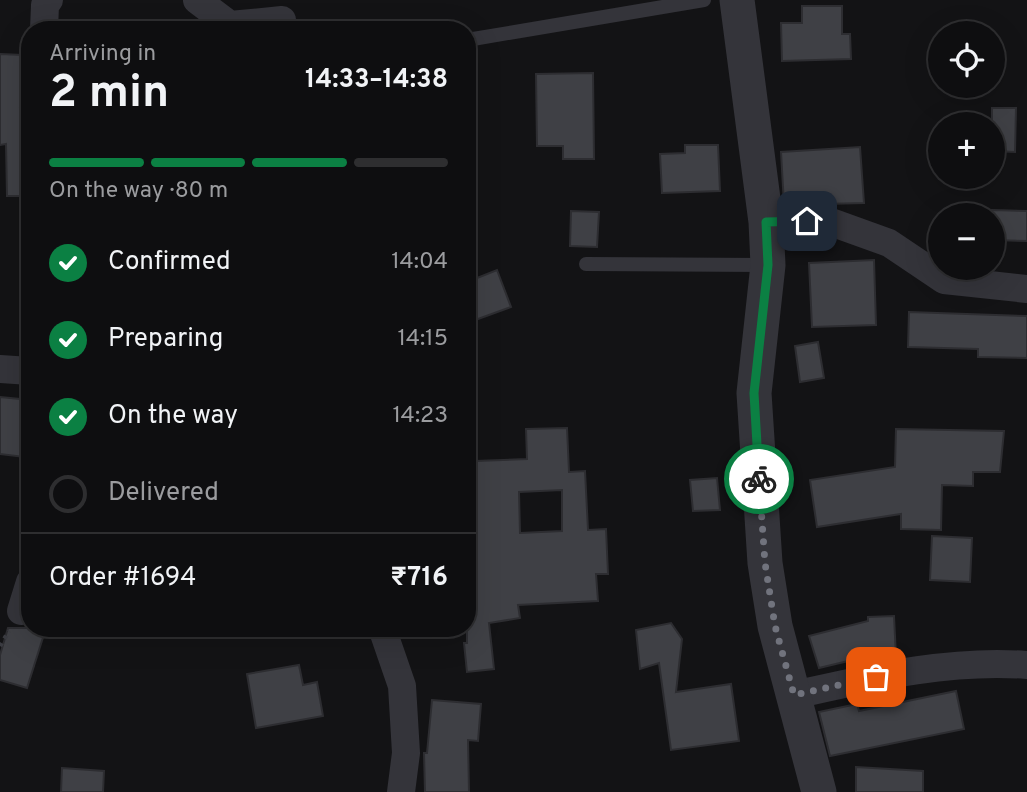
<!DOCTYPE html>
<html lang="en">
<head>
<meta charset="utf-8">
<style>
	body { margin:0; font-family:Overpass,sans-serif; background:#1c1c1e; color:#f1f3f6; height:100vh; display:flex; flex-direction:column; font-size:26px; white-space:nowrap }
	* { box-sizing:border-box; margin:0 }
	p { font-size:23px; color:#9b9c9f }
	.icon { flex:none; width:38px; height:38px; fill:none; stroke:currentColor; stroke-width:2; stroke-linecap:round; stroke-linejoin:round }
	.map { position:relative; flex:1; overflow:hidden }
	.details { position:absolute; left:21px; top:21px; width:455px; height:616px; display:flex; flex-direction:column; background:#0e0e10; border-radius:28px; box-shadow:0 7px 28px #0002,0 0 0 2px #2e2e30 }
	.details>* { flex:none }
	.tools { position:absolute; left:928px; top:21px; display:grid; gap:14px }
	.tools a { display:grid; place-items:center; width:77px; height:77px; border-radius:50%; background:#0e0e10; box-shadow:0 7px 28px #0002,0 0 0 2px #2e2e30; font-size:35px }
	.pin { position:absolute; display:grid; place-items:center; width:60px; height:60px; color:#fff; margin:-30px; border-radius:14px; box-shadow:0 4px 10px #0006 }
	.courier { position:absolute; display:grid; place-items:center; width:70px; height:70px; margin:-35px; border:5px solid #0b8043; border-radius:50%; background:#fff; color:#222; box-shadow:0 2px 9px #0007 }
	.overview em { font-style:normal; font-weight:700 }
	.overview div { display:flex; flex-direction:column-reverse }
	.overview { display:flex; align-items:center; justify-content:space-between; height:119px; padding:0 28px }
	h1 { font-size:46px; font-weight:700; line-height:52px }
	.bar { display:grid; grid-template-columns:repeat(4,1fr); gap:10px 7px; align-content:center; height:84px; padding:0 28px }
	.bar i { height:9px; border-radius:5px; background:#2e2e30 }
	.bar .active { background:#0b8043 }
	.bar p { grid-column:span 4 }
	.line { display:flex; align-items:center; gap:18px; padding:0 28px; border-top:2px solid #2e2e30 }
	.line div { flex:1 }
	ol { padding:0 28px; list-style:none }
	li { display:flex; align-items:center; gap:21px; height:77px }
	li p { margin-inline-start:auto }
	li .icon { padding:7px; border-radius:50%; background:#0b8043; color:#fff; stroke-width:4 }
	li:last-child { color:#9b9c9f }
	li i { width:38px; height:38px; border:4px solid #2e2e30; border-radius:50% }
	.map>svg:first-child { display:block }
</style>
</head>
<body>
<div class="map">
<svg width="1027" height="792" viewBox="0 0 1027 792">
	<rect width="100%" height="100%" fill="#131315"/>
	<!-- building -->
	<g fill="#3f4045" stroke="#2d2d31" stroke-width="2" fill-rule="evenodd">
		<polygon points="802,6 842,6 842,34 850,34 851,59 782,61 781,23 802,23"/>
		<polygon points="0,54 23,55 20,107 26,107 30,158 30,196 7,196 6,144 0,145"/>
		<polygon points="593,73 594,159 563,159 563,146 537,146 536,74"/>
		<polygon points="992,108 1016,108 1015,152 992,151"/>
		<polygon points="685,145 718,145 720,191 662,193 660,154 685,153"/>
		<polygon points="860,147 864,203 784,205 781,152"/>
		<polygon points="992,210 1027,211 1027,241 992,240"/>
		<polygon points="571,211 599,212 597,247 570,246"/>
		<polygon points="874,260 876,325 812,327 809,263"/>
		<polygon points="497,270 511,307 467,323 467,282"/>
		<polygon points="909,312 1027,316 1027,358 978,357 978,349 908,347"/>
		<polygon points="818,342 824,378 800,382 795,346"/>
		<polygon points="0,397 30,400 30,441 25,441 24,457 0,454"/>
		<path d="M 567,428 L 569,472 L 585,471 L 588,530 L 606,529 L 608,574 L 596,574 L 598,601 L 518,605 L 520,618 L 489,623 L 494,669 L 467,672 L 464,643 L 467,643 L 467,466 L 476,466 L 475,461 L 527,459 L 526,429 ZM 562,490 L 562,531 L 520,533 L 519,492 Z"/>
		<polygon points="896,429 1004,431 1000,472 973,472 973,486 942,485 941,530 901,529 901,514 817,527 810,480 895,467"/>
		<polygon points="717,478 720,510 693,511 690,480"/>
		<polygon points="932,536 972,538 970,582 930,580"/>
		<polygon points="894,616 896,657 870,662 869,656 819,668 809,636 868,621 868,617"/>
		<polygon points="671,623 682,639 676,692 731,684 739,741 671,750 659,663 640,669 636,630"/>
		<polygon points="8,628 46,628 27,688 0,680 0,655"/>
		<polygon points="299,665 303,685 317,682 323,716 256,728 247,674"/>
		<polygon points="956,691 964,729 830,756 819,712 857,704 859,711"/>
		<polygon points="432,700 481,704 478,741 468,740 469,792 425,792 424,753 427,753"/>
		<polygon points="856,767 923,771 923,792 856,792"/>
		<polygon points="62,768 104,771 103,792 61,792"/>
	</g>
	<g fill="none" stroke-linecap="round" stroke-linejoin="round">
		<!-- path -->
		<polyline stroke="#3a3b41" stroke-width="4.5" stroke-dasharray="3.5 5" stroke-linecap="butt" points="0,646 9,631"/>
		<!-- service -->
		<g stroke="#34343a" stroke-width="14">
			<polyline points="467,40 704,0"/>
			<polyline points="586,264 767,265"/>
		</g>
		<!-- minor -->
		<g stroke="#34343a" stroke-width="28">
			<polyline points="197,0 230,25 282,20"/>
			<polyline points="44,30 45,5 49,0"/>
			<polyline points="766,222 828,221 889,243 944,280 1027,289"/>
			<polyline points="0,369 30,371"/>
			<polyline points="21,611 30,582"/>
			<polyline points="382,628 402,686 406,753 401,792"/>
			<path d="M 794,695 C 870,678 948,659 1027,665"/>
		</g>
		<!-- tertiary -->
		<polyline stroke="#34343a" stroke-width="35" points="737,0 766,222 768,265 754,393 765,563 775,626 819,792"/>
	</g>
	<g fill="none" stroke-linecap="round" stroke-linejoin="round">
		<!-- done -->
		<polyline stroke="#71737d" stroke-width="7" stroke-dasharray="0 12.6" points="759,479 765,563 775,626 794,695 876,677"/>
		<!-- route -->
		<polyline stroke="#0b8043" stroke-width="9" points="759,479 754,393 768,265 766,222 807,221"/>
	</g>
</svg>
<div class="tools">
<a><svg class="icon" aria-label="locate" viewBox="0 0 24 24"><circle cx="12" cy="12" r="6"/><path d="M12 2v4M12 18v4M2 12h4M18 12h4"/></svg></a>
<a>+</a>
<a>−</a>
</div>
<div class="pin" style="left:876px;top:677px;background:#ea580c"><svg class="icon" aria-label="bag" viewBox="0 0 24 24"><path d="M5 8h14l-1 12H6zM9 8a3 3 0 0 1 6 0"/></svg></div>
<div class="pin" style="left:807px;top:221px;background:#1f2937"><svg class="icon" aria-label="home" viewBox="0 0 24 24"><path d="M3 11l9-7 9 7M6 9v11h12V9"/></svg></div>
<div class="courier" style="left:759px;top:479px"><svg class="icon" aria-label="bike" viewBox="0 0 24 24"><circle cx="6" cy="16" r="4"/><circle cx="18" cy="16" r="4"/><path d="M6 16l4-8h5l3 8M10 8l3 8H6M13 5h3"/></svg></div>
<section class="details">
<div class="overview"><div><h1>2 min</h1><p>Arriving in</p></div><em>14:33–14:38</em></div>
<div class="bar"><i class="active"></i><i class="active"></i><i class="active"></i><i></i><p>On the way · 80 m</p></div>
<ol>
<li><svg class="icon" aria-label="check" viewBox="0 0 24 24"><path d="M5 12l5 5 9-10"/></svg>Confirmed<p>14:04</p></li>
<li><svg class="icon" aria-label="check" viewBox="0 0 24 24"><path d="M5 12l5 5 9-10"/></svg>Preparing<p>14:15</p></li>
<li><svg class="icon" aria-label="check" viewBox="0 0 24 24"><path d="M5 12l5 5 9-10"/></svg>On the way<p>14:23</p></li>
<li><i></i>Delivered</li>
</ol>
<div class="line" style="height:91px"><div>Order #1694</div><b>₹716</b></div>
</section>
</div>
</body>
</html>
